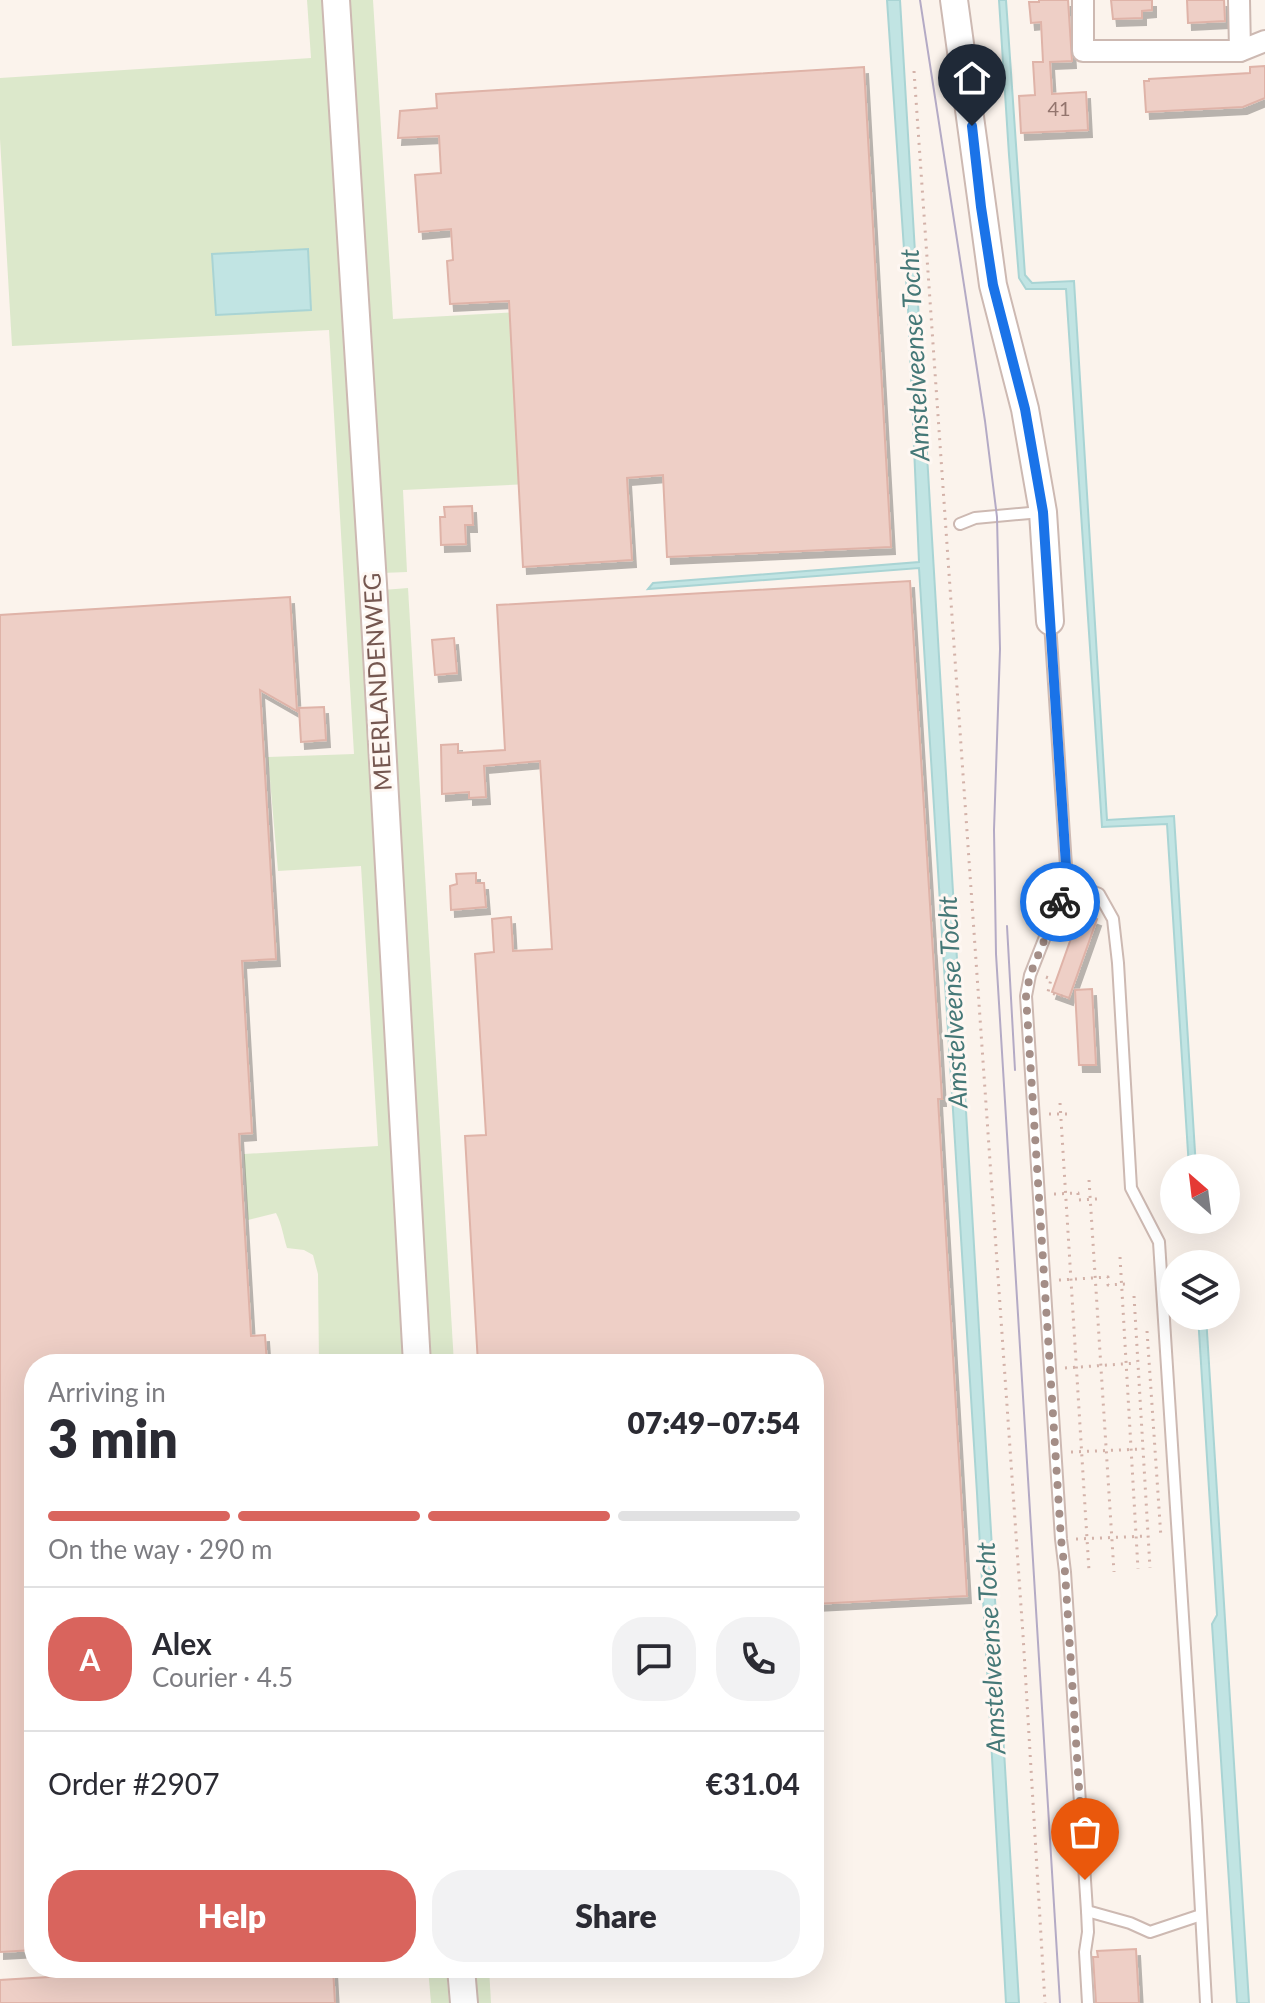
<!DOCTYPE html>
<html lang="en">
<head>
<meta charset="utf-8">
<style>
	body { margin:0; font-family:Lato,sans-serif; background:#f2f2f3; color:#2b2b33; height:100vh; display:flex; flex-direction:column; font-size:30px; white-space:nowrap }
	* { box-sizing:border-box; margin:0 }
	p { font-size:26px; color:#7c7c81 }
	.icon { flex:none; width:44px; height:44px; fill:none; stroke:currentColor; stroke-width:2; stroke-linecap:round; stroke-linejoin:round }
	.map { position:relative; flex:1; overflow:hidden }
	.panel { position:absolute; left:24px; top:1354px; width:800px; height:624px; display:flex; flex-direction:column; background:#fff; border-radius:32px; box-shadow:0 8px 32px #0002 }
	.panel>* { flex:none }
	.needle { width:52px; rotate:332deg }
	.fabs { position:absolute; left:1160px; top:1154px; display:grid; gap:16px }
	.fabs a { display:grid; place-items:center; width:80px; height:80px; border-radius:50%; background:#fff; box-shadow:0 8px 32px #0002; font-size:40px }
	.pin { position:absolute; display:grid; place-items:center; width:68px; height:68px; color:#fff; margin:-82px -34px; border-radius:50% 50% 50% 0; rotate:-45deg; box-shadow:0 0 8px #0007 }
	.pin .icon { rotate:45deg }
	.courier { position:absolute; display:grid; place-items:center; width:80px; height:80px; margin:-40px; border:6px solid #1a73e8; border-radius:50%; background:#fff; color:#222; box-shadow:0 2px 10px #0007 }
	.summary em { font-style:normal; font-weight:800 }
	.summary div { display:flex; flex-direction:column-reverse }
	.summary { display:flex; align-items:center; justify-content:space-between; height:136px; padding:0 24px }
	h1 { font-size:52px; font-weight:800; line-height:60px }
	.bar { display:grid; grid-template-columns:repeat(4,1fr); gap:12px 8px; align-content:center; height:96px; padding:0 24px }
	.bar i { height:10px; border-radius:6px; background:#e1e1e2 }
	.bar .on { background:#d9645d }
	.bar p { grid-column:span 4 }
	.line { display:flex; align-items:center; gap:20px; padding:0 24px; border-top:2px solid #e1e1e2 }
	.line div { flex:1 }
	.round { display:grid; place-items:center; flex:none; width:84px; height:84px; border-radius:32px; background:#f2f2f3 }
	.button { display:flex; gap:16px; margin-top:auto; padding:16px 24px }
	.button a { flex:1; height:92px; border-radius:32px; background:#d9645d; color:#fff; font-size:32px; font-weight:800; line-height:92px; text-align:center }
	.button a+a { background:#f2f2f3; color:#2b2b33 }
	.map>svg:first-child { display:block }
</style>
</head>
<body>
<div class="map">
<svg width="1265" height="2003" viewBox="0 0 1265 2003">
	<defs>
		<filter id="shadow"><feDropShadow dx="4" dy="7" stdDeviation="0" flood-color="#0004"/></filter>
	</defs>
	<rect width="100%" height="100%" fill="#fbf3ec"/>
	<!-- green -->
	<g fill="#dce8cb">
		<path d="M 307,0 L 328,0 L 410,1364 L 319,1364 L 318,1274 L 313,1255 L 304,1250 L 287,1248 C 283,1236 282,1224 276,1213 L 248,1220 L 244,1154 L 378,1146 L 361,866 L 278,871 L 268,757 L 354,754 L 329,330 L 12,346 L 0,139 L 0,78 L 311,58 Z"/>
		<polygon points="347,0 373,0 393,319 521,312 529,484 403,490 407,572 382,573"/>
		<polygon points="408,588 454,1364 429,1364 383,590"/>
		<polygon points="428,1968 446,1968 449,2003 431,2003"/>
		<polygon points="466,1968 489,1968 491,2003 468,2003"/>
	</g>
	<!-- water -->
	<g fill="#c1e4e3" stroke="#a9d4d4" stroke-width="2">
		<polygon points="887,0 900,0 1019,2003 1006,2003 977,1493 919,568 648,589 653,583 919,562 908,308"/>
		<polygon points="999,0 1006,0 1025,275 1032,283 1074,281 1107,820 1174,816 1196,1168 1189,1168 1167,824 1102,827 1066,289 1026,289 1019,278 1009,155"/>
		<polygon points="308,249 311,310 216,315 212,254"/>
		<polygon points="1198,1316 1206,1316 1249,2003 1237,2003 1212,1624 1217,1615"/>
	</g>
	<!-- building -->
	<g fill="#eecfc6" stroke="#dfb3a8" stroke-width="2" filter="url(#shadow)">
		<polygon points="1039,0 1068,0 1072,61 1050,62 1052,94 1086,92 1088,130 1021,133 1019,96 1035,95 1033,62 1043,62 1041,22 1031,23 1030,12 1029,2 1039,2"/>
		<polygon points="1111,0 1152,0 1152,10 1142,11 1142,18 1113,19"/>
		<polygon points="1187,0 1224,0 1225,21 1188,23"/>
		<polygon points="1265,66 1265,98 1243,107 1146,112 1144,81 1149,81 1149,79 1250,73 1250,67"/>
		<polygon points="864,67 891,547 667,557 663,475 627,478 632,560 523,567 509,301 450,304 447,261 453,260 451,229 419,232 415,175 441,173 439,136 398,138 400,111 437,108 436,94"/>
		<polygon points="472,506 473,525 465,525 466,544 441,545 440,517 445,517 444,507"/>
		<polygon points="910,581 942,1099 938,1099 967,1596 814,1604 814,1364 478,1364 465,1136 486,1135 475,954 494,952 492,919 511,917 513,951 552,949 540,761 484,766 486,797 469,798 469,792 442,794 441,745 458,744 458,753 505,750 497,605"/>
		<polygon points="290,597 297,711 260,690 276,959 242,961 252,1133 239,1134 251,1336 265,1335 267,1364 34,1364 34,1950 0,1952 0,615"/>
		<polygon points="454,638 457,673 435,675 432,640"/>
		<polygon points="324,707 326,740 301,742 299,708"/>
		<polygon points="476,873 476,883 484,883 486,907 451,910 450,886 457,884 456,874"/>
		<polygon points="1080,913 1097,919 1069,998 1052,992"/>
		<polygon points="1092,989 1096,1065 1079,1065 1075,990"/>
		<polygon points="1136,1949 1139,2003 1096,2003 1093,1957 1098,1957 1097,1951"/>
		<polygon points="198,1968 333,1968 335,2003 0,2003 0,1980"/>
	</g>
	<g fill="none" stroke-linecap="round" stroke-linejoin="round">
		<defs>
			<g id="service">
				<polyline points="960,524 975,518 1041,512"/>
				<polyline points="1050,623 1067,881 1030,975 1026,996 1061,1539 1065,1572 1087,1911 1088,1932 1085,1952 1088,2003"/>
				<polyline points="1067,881 1099,894 1113,919 1118,963 1131,1188 1159,1242 1196,1820 1206,2003"/>
				<polyline points="1087,1911 1130,1923 1150,1932 1201,1915"/>
			</g>
			<g id="minor">
				<polyline points="1083,0 1083,51 1240,51 1265,41"/>
				<polyline points="1239,0 1240,51"/>
			</g>
			<g id="tertiary">
				<polyline points="336,0 373,584 417,1364"/>
				<polyline points="954,0 993,285 1025,409 1043,512 1050,621"/>
				<polyline points="461,1968 464,2003"/>
			</g>
		</defs>
		<!-- service casing -->
		<use href="#service" stroke="#cdb9b2" stroke-width="14"/>
		<!-- minor casing -->
		<use href="#minor" stroke="#cdb9b2" stroke-width="24"/>
		<!-- tertiary casing -->
		<use href="#tertiary" stroke="#cdb9b2" stroke-width="30"/>
		<!-- path -->
		<g stroke="#d3b2a9" stroke-width="3" stroke-dasharray="2 6" stroke-linecap="butt">
			<polyline points="914,71 1023,1635 1045,2003"/>
			<polyline points="1046,977 1051,979 1048,992 1075,1000"/>
			<polyline points="1060,1103 1089,1571"/>
			<polyline points="1049,1114 1068,1114"/>
			<polyline points="1089,1180 1114,1572"/>
			<polyline points="1054,1194 1078,1193 1078,1200 1097,1199"/>
			<polyline points="1120,1257 1138,1569"/>
			<polyline points="1059,1280 1108,1277 1108,1285 1126,1284"/>
			<polyline points="1134,1296 1150,1568"/>
			<polyline points="1147,1331 1161,1538"/>
			<polyline points="1065,1368 1137,1363"/>
			<polyline points="1071,1452 1142,1449"/>
			<polyline points="1076,1539 1148,1536"/>
		</g>
		<!-- service -->
		<use href="#service" stroke="#fff" stroke-width="10"/>
		<!-- minor -->
		<use href="#minor" stroke="#fff" stroke-width="20"/>
		<!-- tertiary -->
		<use href="#tertiary" stroke="#fff" stroke-width="26"/>
		<!-- tram -->
		<g stroke="#b4aac5" stroke-width="2">
			<polyline points="920,0 985,421 997,517 1000,649 994,830 996,954 1060,2003"/>
			<polyline points="1007,926 1015,1070"/>
		</g>
	</g>
	<g fill="none" stroke-linecap="round" stroke-linejoin="round">
		<!-- done -->
		<polyline stroke="#a48e87" stroke-width="8" stroke-dasharray="0 14.4" points="1060,902 1030,975 1026,996 1061,1539 1065,1572 1085,1880"/>
		<!-- route -->
		<polyline stroke="#1a73e8" stroke-width="10" points="972,126 981,207 993,285 1025,409 1043,512 1067,881 1060,902"/>
	</g>
	<g text-anchor="middle" stroke-width="6" stroke-linejoin="round" paint-order="stroke">
		<!-- number labels -->
		<g font-size="20" fill="#93756e">
			<text x="1059" y="116">41</text>
		</g>
		<!-- street labels -->
		<g font-size="24" fill="#755750" stroke="#fef7f2">
			<text transform="translate(378 682) rotate(-93)" y="8">MEERLANDENWEG</text>
		</g>
		<!-- water labels -->
		<g font-size="26" font-style="italic" fill="#457877" stroke="#fef7f2">
			<text transform="translate(915 355) rotate(-93)" y="9">Amstelveense Tocht</text>
			<text transform="translate(953 1002) rotate(-93)" y="9">Amstelveense Tocht</text>
			<text transform="translate(991 1648) rotate(-93)" y="9">Amstelveense Tocht</text>
		</g>
	</g>
</svg>
<div class="fabs">
<a><svg class="needle" viewBox="-14 -14 28 28"><path d="M0-13l5 13h-10z" fill="#e53935"/><path d="M0 13l5-13h-10z" fill="#7c7c81"/></svg></a>
<a><svg class="icon" aria-label="layers" viewBox="0 0 24 24"><path d="M12 4l9 5-9 5-9-5zM3 14l9 5 9-5"/></svg></a>
</div>
<div class="pin" style="left:1085px;top:1880px;background:#ea580c"><svg class="icon" aria-label="bag" viewBox="0 0 24 24"><path d="M5 8h14l-1 12H6zM9 8a3 3 0 0 1 6 0"/></svg></div>
<div class="pin" style="left:972px;top:126px;background:#1f2937"><svg class="icon" aria-label="home" viewBox="0 0 24 24"><path d="M3 11l9-7 9 7M6 9v11h12V9"/></svg></div>
<div class="courier" style="left:1060px;top:902px"><svg class="icon" aria-label="bike" viewBox="0 0 24 24"><circle cx="6" cy="16" r="4"/><circle cx="18" cy="16" r="4"/><path d="M6 16l4-8h5l3 8M10 8l3 8H6M13 5h3"/></svg></div>
<section class="panel">
<div class="summary"><div><h1>3 min</h1><p>Arriving in</p></div><em>07:49–07:54</em></div>
<div class="bar"><i class="on"></i><i class="on"></i><i class="on"></i><i></i><p>On the way · 290 m</p></div>
<div class="line" style="height:144px"><b class="round" style="background:#d9645d;color:#fff">A</b><div><b>Alex</b><p>Courier · 4.5</p></div><a class="round"><svg class="icon" aria-label="chat" viewBox="0 0 24 24"><path d="M4 5h16v11H9l-5 4z"/></svg></a><a class="round"><svg class="icon" aria-label="phone" viewBox="0 0 24 24"><path d="M5 4h4l2 5-3 2q2 4 5 5l2-3 5 2v4C11 20 4 13 5 4z"/></svg></a></div>
<div class="line" style="height:104px"><div>Order #2907</div><b>€31.04</b></div>
<div class="button"><a>Help</a><a>Share</a></div>
</section>
</div>
</body>
</html>
